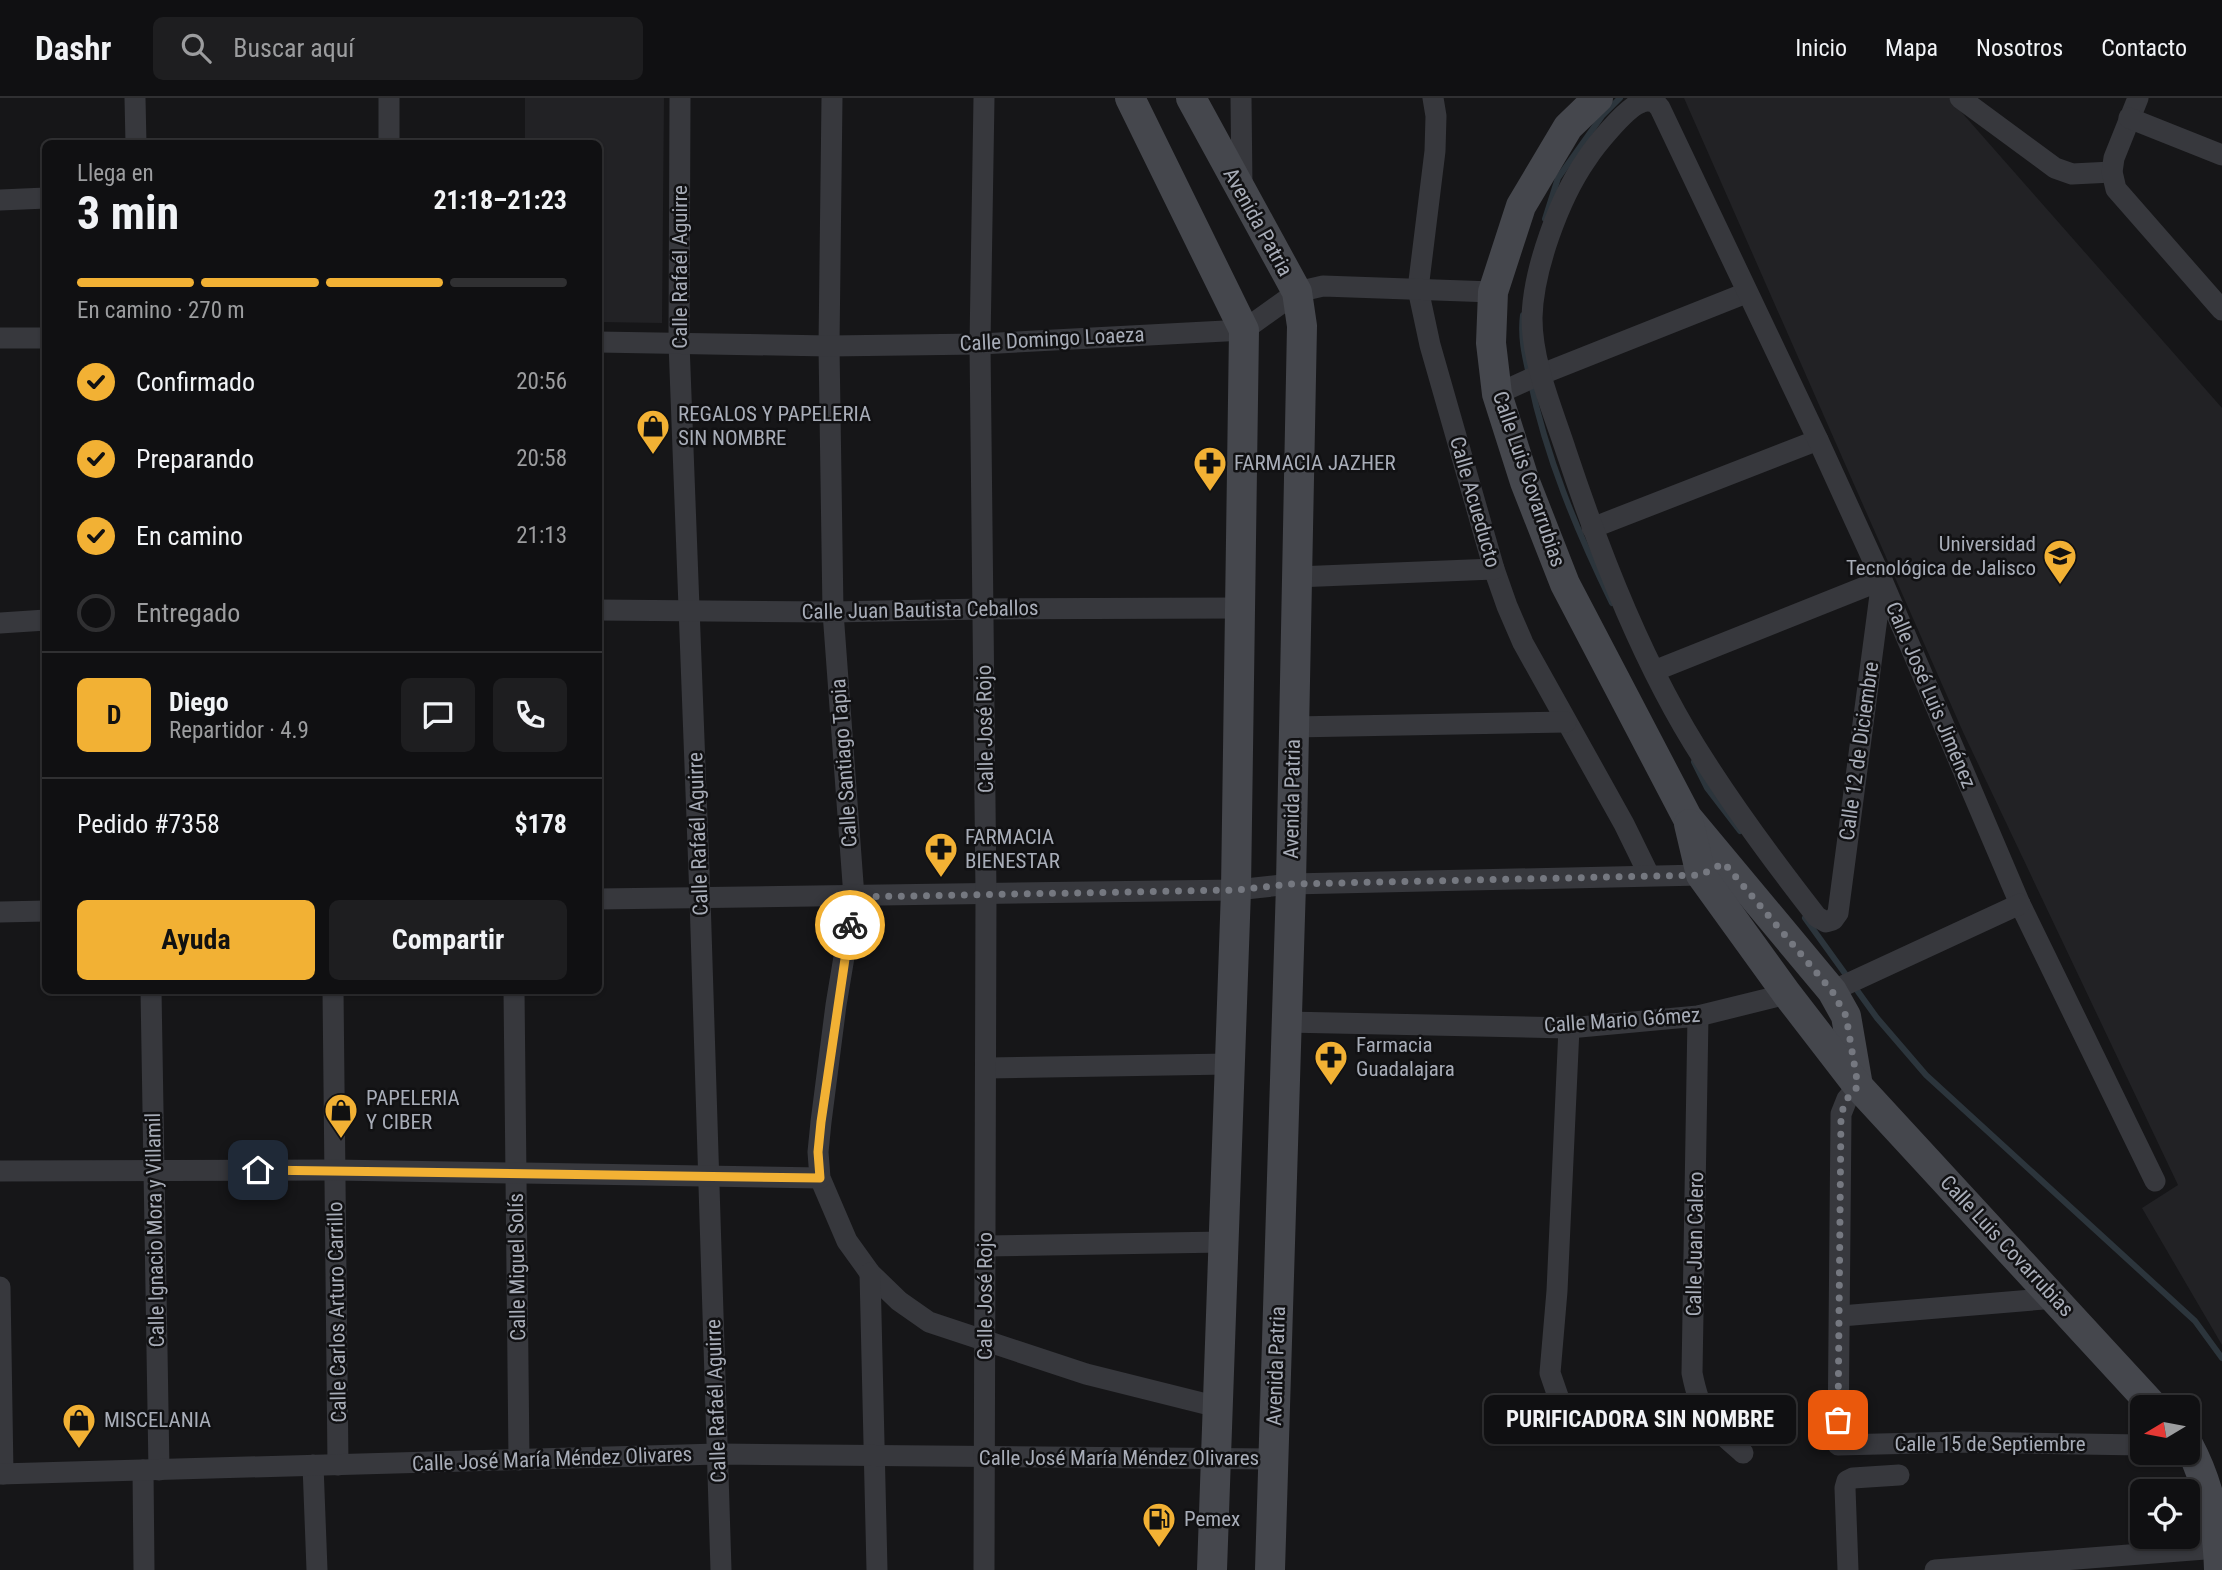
<!DOCTYPE html>
<html lang="es">
<head>
<meta charset="utf-8">
<style>
	body { margin:0; font-family:"Roboto Condensed",sans-serif; background:#1e1e20; color:#f1f3f6; height:100vh; display:flex; flex-direction:column; font-size:26px; white-space:nowrap }
	* { box-sizing:border-box; margin:0 }
	p { font-size:23px; color:#9c9d9f }
	.icon { flex:none; width:38px; height:38px; fill:none; stroke:currentColor; stroke-width:2; stroke-linecap:round; stroke-linejoin:round }
	.map { position:relative; flex:1; overflow:hidden }
	.details { position:absolute; left:42px; top:42px; width:560px; height:854px; display:flex; flex-direction:column; background:#101012; border-radius:10px; box-shadow:0 2px 5px #0004,0 0 0 2px #303032 }
	.details>* { flex:none }
	.needle { width:46px; rotate:260deg }
	.controls { position:absolute; left:2130px; top:1297px; display:grid; gap:14px }
	.controls a { display:grid; place-items:center; width:70px; height:70px; border-radius:10px; background:#101012; box-shadow:0 2px 5px #0004,0 0 0 2px #303032; font-size:35px }
	.pin { position:absolute; display:grid; place-items:center; width:60px; height:60px; color:#fff; margin:-30px; border-radius:14px; box-shadow:0 4px 10px #0006 }
	.courier { position:absolute; display:grid; place-items:center; width:70px; height:70px; margin:-35px; border:5px solid #f2b134; border-radius:50%; background:#fff; color:#222; box-shadow:0 2px 9px #0007 }
	.bubble { position:absolute; height:49px; border-radius:10px; background:#101012; box-shadow:0 2px 5px #0004,0 0 0 2px #303032; font-size:23px; font-weight:700; line-height:49px; text-align:center }
	.head em { font-style:normal; font-weight:700 }
	.head div { display:flex; flex-direction:column-reverse }
	.head { display:flex; align-items:center; justify-content:space-between; height:119px; padding:0 35px }
	h1 { font-size:46px; font-weight:700; line-height:52px }
	.bar { display:grid; grid-template-columns:repeat(4,1fr); gap:10px 7px; align-content:center; height:84px; padding:0 35px }
	.bar i { height:9px; border-radius:5px; background:#303032 }
	.bar .active { background:#f2b134 }
	.bar p { grid-column:span 4 }
	.line { display:flex; align-items:center; gap:18px; padding:0 35px; border-top:2px solid #303032 }
	.line div { flex:1 }
	.round { display:grid; place-items:center; flex:none; width:74px; height:74px; border-radius:10px; background:#1e1e20 }
	ol { padding:0 35px; list-style:none }
	li { display:flex; align-items:center; gap:21px; height:77px }
	li p { margin-inline-start:auto }
	li .icon { padding:7px; border-radius:50%; background:#f2b134; color:#111; stroke-width:4 }
	li:last-child { color:#9c9d9f }
	li i { width:38px; height:38px; border:4px solid #303032; border-radius:50% }
	.button { display:flex; gap:14px; margin-top:auto; padding:14px 35px }
	.button a { flex:1; height:80px; border-radius:10px; background:#f2b134; color:#111; font-size:28px; font-weight:700; line-height:80px; text-align:center }
	.button a+a { background:#1e1e20; color:#f1f3f6 }
	header { display:flex; align-items:center; gap:42px; box-sizing:border-box; height:98px; padding:0 35px; background:#101012; border-bottom:2px solid #303032 }
	header strong { font-size:33px }
	nav { display:flex; gap:38px; margin-inline-start:auto; font-size:24px }
	.search { width:490px; height:63px; background:#1e1e20; display:flex; align-items:center; gap:18px; box-sizing:border-box; padding:0 24px; border-radius:10px; color:#9c9d9f; font-size:26px }
	.map>svg:first-child { display:block }
</style>
</head>
<body>
<header>
<strong>Dashr</strong>
<div class="search"><svg class="icon" aria-label="search" viewBox="0 0 24 24"><circle cx="10" cy="10" r="6"/><path d="M15 15l6 6"/></svg>Buscar aquí</div>
<nav><a>Inicio</a><a>Mapa</a><a>Nosotros</a><a>Contacto</a></nav>
</header>
<div class="map">
<svg width="2222" height="1472" viewBox="0 0 2222 1472">
	<rect width="100%" height="100%" fill="#161618"/>
	<!-- built -->
	<g fill="#222225">
		<polygon points="525,0 664,0 662,225 599,224 598,46 525,45"/>
		<polygon points="1684,0 1949,0 2222,310 2222,1247 2142,1110 2178,1087 1963,634"/>
	</g>
	<g fill="none" stroke-linecap="round" stroke-linejoin="round">
		<!-- stream -->
		<g stroke="#2c353c" stroke-width="6">
			<polyline points="1545,121 1558,80 1602,18 1620,0"/>
			<path d="M 1523,217 C 1520,239 1525,259 1530,281 C 1546,359 1577,433 1612,505"/>
			<polyline points="1694,664 1707,690 1740,733"/>
			<polyline points="1805,820 1877,920 1926,977 2195,1223 2222,1260"/>
		</g>
		<!-- street -->
		<g stroke="#37383d" stroke-width="21">
			<polyline points="135,0 136,46"/>
			<polyline points="389,0 389,46"/>
			<polyline points="680,0 679,245 700,800 721,1472"/>
			<polyline points="832,0 829,248 833,514 854,799 836,907 821,1024 818,1054 820,1080 847,1143 870,1175 899,1203 929,1224 1086,1276 1218,1309"/>
			<polyline points="1241,0 1242,89"/>
			<polyline points="1433,0 1436,18 1435,53 1418,191 1430,247 1494,471 1507,508 1523,545 1624,726 1649,777"/>
			<polyline points="1960,0 2055,70 2072,76 2112,74"/>
			<polyline points="2138,0 2114,60 2112,74 2116,91 2222,212"/>
			<polyline points="2129,20 2222,57"/>
			<polyline points="0,102 46,100"/>
			<polyline points="0,240 46,240"/>
			<polyline points="598,244 829,248 980,246 1244,232 1297,194 1323,188 1493,194"/>
			<polyline points="1497,296 1532,280 1746,195"/>
			<polyline points="1592,430 1818,342"/>
			<polyline points="1296,479 1494,471"/>
			<polyline points="598,512 833,514 983,511 1241,510"/>
			<polyline points="0,525 46,522"/>
			<path d="M 1654,573 L 1882,482 L 1838,815 L 1833,822 L 1826,824 L 1817,819 C 1778,769 1740,718 1706,665 C 1645,572 1601,458 1566,353 C 1552,310 1532,265 1532,220 C 1533,172 1559,101 1586,62 C 1595,48 1625,11 1640,5 C 1645,2 1650,3 1655,4 L 1660,10 L 1818,342 L 1882,482 L 2020,806 L 2155,1083"/>
			<polyline points="1293,629 1566,624"/>
			<polyline points="598,801 1236,792 1291,786 1701,777 1711,772"/>
			<polyline points="0,814 46,813"/>
			<polyline points="151,892 159,1372"/>
			<polyline points="333,892 338,1367"/>
			<polyline points="514,892 519,1362"/>
			<polyline points="1832,893 2020,806"/>
			<path d="M 1698,918 L 1692,1275 C 1701,1320 1710,1326 1743,1355"/>
			<polyline points="1286,924 1569,930 1698,918 1787,896"/>
			<polyline points="1569,930 1557,1193 1550,1275 1561,1307 1592,1335"/>
			<polyline points="986,970 1229,966"/>
			<polyline points="1858,988 1847,1001 1841,1016 1838,1347 1962,1344 2142,1347"/>
			<polyline points="0,1073 335,1072 820,1080"/>
			<polyline points="985,1148 1223,1144"/>
			<polyline points="870,1175 877,1472"/>
			<polyline points="0,1189 3,1376"/>
			<polyline points="1841,1218 2056,1200"/>
			<polyline points="313,1367 317,1472"/>
			<polyline points="143,1372 144,1472"/>
			<polyline points="0,1376 718,1356 1273,1361"/>
			<polyline points="984,1472 986,795 980,246 984,0"/>
			<polyline points="1848,1472 1845,1390 1847,1383 1853,1380 1899,1377"/>
			<polyline points="1935,1472 2218,1450"/>
		</g>
		<!-- secondary -->
		<g stroke="#45474d" stroke-width="30">
			<polyline points="1130,0 1244,232 1236,792 1212,1472"/>
			<polyline points="1191,0 1297,194 1302,228 1291,786 1270,1472"/>
			<polyline points="1598,0 1568,29 1521,108 1493,194 1491,245 1497,296 1525,384 1565,486 1687,719 1832,893 1846,918 1858,988"/>
			<polyline points="1689,726 1701,777 1787,896 1858,988 2154,1309"/>
			<path d="M 2188,1346 C 2209,1385 2218,1428 2219,1472"/>
		</g>
	</g>
	<g fill="none" stroke-linecap="round" stroke-linejoin="round">
		<!-- done -->
		<polyline stroke="#757880" stroke-width="7" stroke-dasharray="0 12.6" points="850,827 854,799 1236,792 1291,786 1701,777 1724,765 1832,893 1846,918 1858,988 1847,1001 1841,1016 1838,1322"/>
		<!-- route -->
		<polyline stroke="#f2b134" stroke-width="9" points="258,1072 820,1080 818,1054 821,1024 850,827"/>
	</g>
	<!-- icons -->
	<defs>
		<symbol id="shop-pin" viewBox="-11 -11 22 30"><path d="M0 17L-7.5 6A9.5 9.5 0 1 1 7.5 6Z" fill="#f2b134" stroke="#111113"/><path d="M-5-2.5h2.3a2.7 3.5 0 0 1 5.4 0H5L5.5 6h-11ZM-1.5-2.5h3a1.5 2.3 0 0 0-3 0Z" fill="#111"/></symbol>
		<symbol id="pharmacy-pin" viewBox="-11 -11 22 30"><path d="M0 17L-7.5 6A9.5 9.5 0 1 1 7.5 6Z" fill="#f2b134" stroke="#111113"/><path d="M-2-6h4v4h4v4h-4v4h-4v-4h-4v-4h4Z" fill="#111"/></symbol>
		<symbol id="university-pin" viewBox="-11 -11 22 30"><path d="M0 17L-7.5 6A9.5 9.5 0 1 1 7.5 6Z" fill="#f2b134" stroke="#111113"/><path d="M0-5L7-2L0 1L-7-2ZM-4 1L0 2.5L4 1V4Q0 6-4 4Z" fill="#111"/></symbol>
		<symbol id="fuel-pin" viewBox="-11 -11 22 30"><path d="M0 17L-7.5 6A9.5 9.5 0 1 1 7.5 6Z" fill="#f2b134" stroke="#111113"/><path d="M-5.5-6h7V0h2V4h1.3V-2.5L3-4.5l.8-.8L6-3V5H2.5V1h-1V6h-7ZM-4.2-4.7v3.2H.2V-4.7Z" fill="#111"/></symbol>
	</defs>
	<g fill-rule="evenodd">
		<use href="#shop-pin" x="634" y="309" width="38" height="52"/>
		<use href="#pharmacy-pin" x="1191" y="346" width="38" height="52"/>
		<use href="#university-pin" x="2041" y="439" width="38" height="52"/>
		<use href="#pharmacy-pin" x="922" y="732" width="38" height="52"/>
		<use href="#pharmacy-pin" x="1312" y="940" width="38" height="52"/>
		<use href="#shop-pin" x="322" y="993" width="38" height="52"/>
		<use href="#shop-pin" x="60" y="1303" width="38" height="52"/>
		<use href="#fuel-pin" x="1140" y="1402" width="38" height="52"/>
	</g>
	<g text-anchor="middle" stroke-width="5" stroke-linejoin="round" paint-order="stroke">
		<!-- street labels -->
		<g font-size="21" fill="#a8adb8" stroke="#111113">
			<text transform="translate(1258 124) rotate(61)" y="7">Avenida Patria</text>
			<text transform="translate(680 169) rotate(-90)" y="7">Calle Rafaél Aguirre</text>
			<text transform="translate(1052 241) rotate(-3)" y="7">Calle Domingo Loaeza</text>
			<text transform="translate(1529 381) rotate(71)" y="7">Calle Luis Covarrubias</text>
			<text transform="translate(1475 404) rotate(74)" y="7">Calle Acueducto</text>
			<text transform="translate(920 512) rotate(-1)" y="7">Calle Juan Bautista Ceballos</text>
			<text transform="translate(1931 597) rotate(67)" y="7">Calle José Luis Jiménez</text>
			<text transform="translate(985 631) rotate(-91)" y="7">Calle José Rojo</text>
			<text transform="translate(1859 653) rotate(-82)" y="7">Calle 12 de Diciembre</text>
			<text transform="translate(844 665) rotate(-94)" y="7">Calle Santiago Tapia</text>
			<text transform="translate(1292 701) rotate(-89)" y="7">Avenida Patria</text>
			<text transform="translate(698 736) rotate(-92)" y="7">Calle Rafaél Aguirre</text>
			<text transform="translate(1622 922) rotate(-4)" y="7">Calle Mario Gómez</text>
			<text transform="translate(155 1132) rotate(-91)" y="7">Calle Ignacio Mora y Villamil</text>
			<text transform="translate(1695 1146) rotate(-89)" y="7">Calle Juan Calero</text>
			<text transform="translate(2007 1148) rotate(47)" y="7">Calle Luis Covarrubias</text>
			<text transform="translate(517 1169) rotate(-91)" y="7">Calle Miguel Solís</text>
			<text transform="translate(985 1198) rotate(-90)" y="7">Calle José Rojo</text>
			<text transform="translate(337 1214) rotate(-91)" y="7">Calle Carlos Arturo Carrillo</text>
			<text transform="translate(1276 1268) rotate(-88)" y="7">Avenida Patria</text>
			<text transform="translate(716 1303) rotate(-92)" y="7">Calle Rafaél Aguirre</text>
			<text x="1990" y="1353">Calle 15 de Septiembre</text>
			<text x="1119" y="1367">Calle José María Méndez Olivares</text>
			<text transform="translate(552 1361) rotate(-2)" y="7">Calle José María Méndez Olivares</text>
		</g>
		<!-- poi labels -->
		<g font-size="21" fill="#a8adb8" stroke="#111113" text-anchor="start">
			<text x="678" y="323">REGALOS Y PAPELERIA<tspan x="678" dy="24">SIN NOMBRE</tspan></text>
			<text x="1234" y="372">FARMACIA JAZHER</text>
			<text x="2036" y="453" text-anchor="end">Universidad<tspan x="2036" dy="24">Tecnológica de Jalisco</tspan></text>
			<text x="965" y="746">FARMACIA<tspan x="965" dy="24">BIENESTAR</tspan></text>
			<text x="1356" y="954">Farmacia<tspan x="1356" dy="24">Guadalajara</tspan></text>
			<text x="366" y="1007">PAPELERIA<tspan x="366" dy="24">Y CIBER</tspan></text>
			<text x="104" y="1329">MISCELANIA</text>
			<text x="1184" y="1428">Pemex</text>
		</g>
	</g>
</svg>
<div class="controls">
<a><svg class="needle" viewBox="-14 -14 28 28"><path d="M0-13l5 13h-10z" fill="#e53935"/><path d="M0 13l5-13h-10z" fill="#9c9d9f"/></svg></a>
<a><svg class="icon" aria-label="locate" viewBox="0 0 24 24"><circle cx="12" cy="12" r="6"/><path d="M12 2v4M12 18v4M2 12h4M18 12h4"/></svg></a>
</div>
<div class="pin" style="left:1838px;top:1322px;background:#ea580c"><svg class="icon" aria-label="bag" viewBox="0 0 24 24"><path d="M5 8h14l-1 12H6zM9 8a3 3 0 0 1 6 0"/></svg></div>
<div class="pin" style="left:258px;top:1072px;background:#1f2937"><svg class="icon" aria-label="home" viewBox="0 0 24 24"><path d="M3 11l9-7 9 7M6 9v11h12V9"/></svg></div>
<div class="courier" style="left:850px;top:827px"><svg class="icon" aria-label="bike" viewBox="0 0 24 24"><circle cx="6" cy="16" r="4"/><circle cx="18" cy="16" r="4"/><path d="M6 16l4-8h5l3 8M10 8l3 8H6M13 5h3"/></svg></div>
<div class="bubble" style="left:1484px;top:1297px;width:312px">PURIFICADORA SIN NOMBRE</div>
<section class="details">
<div class="head"><div><h1>3 min</h1><p>Llega en</p></div><em>21:18–21:23</em></div>
<div class="bar"><i class="active"></i><i class="active"></i><i class="active"></i><i></i><p>En camino · 270 m</p></div>
<ol>
<li><svg class="icon" aria-label="check" viewBox="0 0 24 24"><path d="M5 12l5 5 9-10"/></svg>Confirmado<p>20:56</p></li>
<li><svg class="icon" aria-label="check" viewBox="0 0 24 24"><path d="M5 12l5 5 9-10"/></svg>Preparando<p>20:58</p></li>
<li><svg class="icon" aria-label="check" viewBox="0 0 24 24"><path d="M5 12l5 5 9-10"/></svg>En camino<p>21:13</p></li>
<li><i></i>Entregado</li>
</ol>
<div class="line" style="height:126px"><b class="round" style="background:#f2b134;color:#111">D</b><div><b>Diego</b><p>Repartidor · 4.9</p></div><a class="round"><svg class="icon" aria-label="chat" viewBox="0 0 24 24"><path d="M4 5h16v11H9l-5 4z"/></svg></a><a class="round"><svg class="icon" aria-label="phone" viewBox="0 0 24 24"><path d="M5 4h4l2 5-3 2q2 4 5 5l2-3 5 2v4C11 20 4 13 5 4z"/></svg></a></div>
<div class="line" style="height:91px"><div>Pedido #7358</div><b>$178</b></div>
<div class="button"><a>Ayuda</a><a>Compartir</a></div>
</section>
</div>
</body>
</html>
